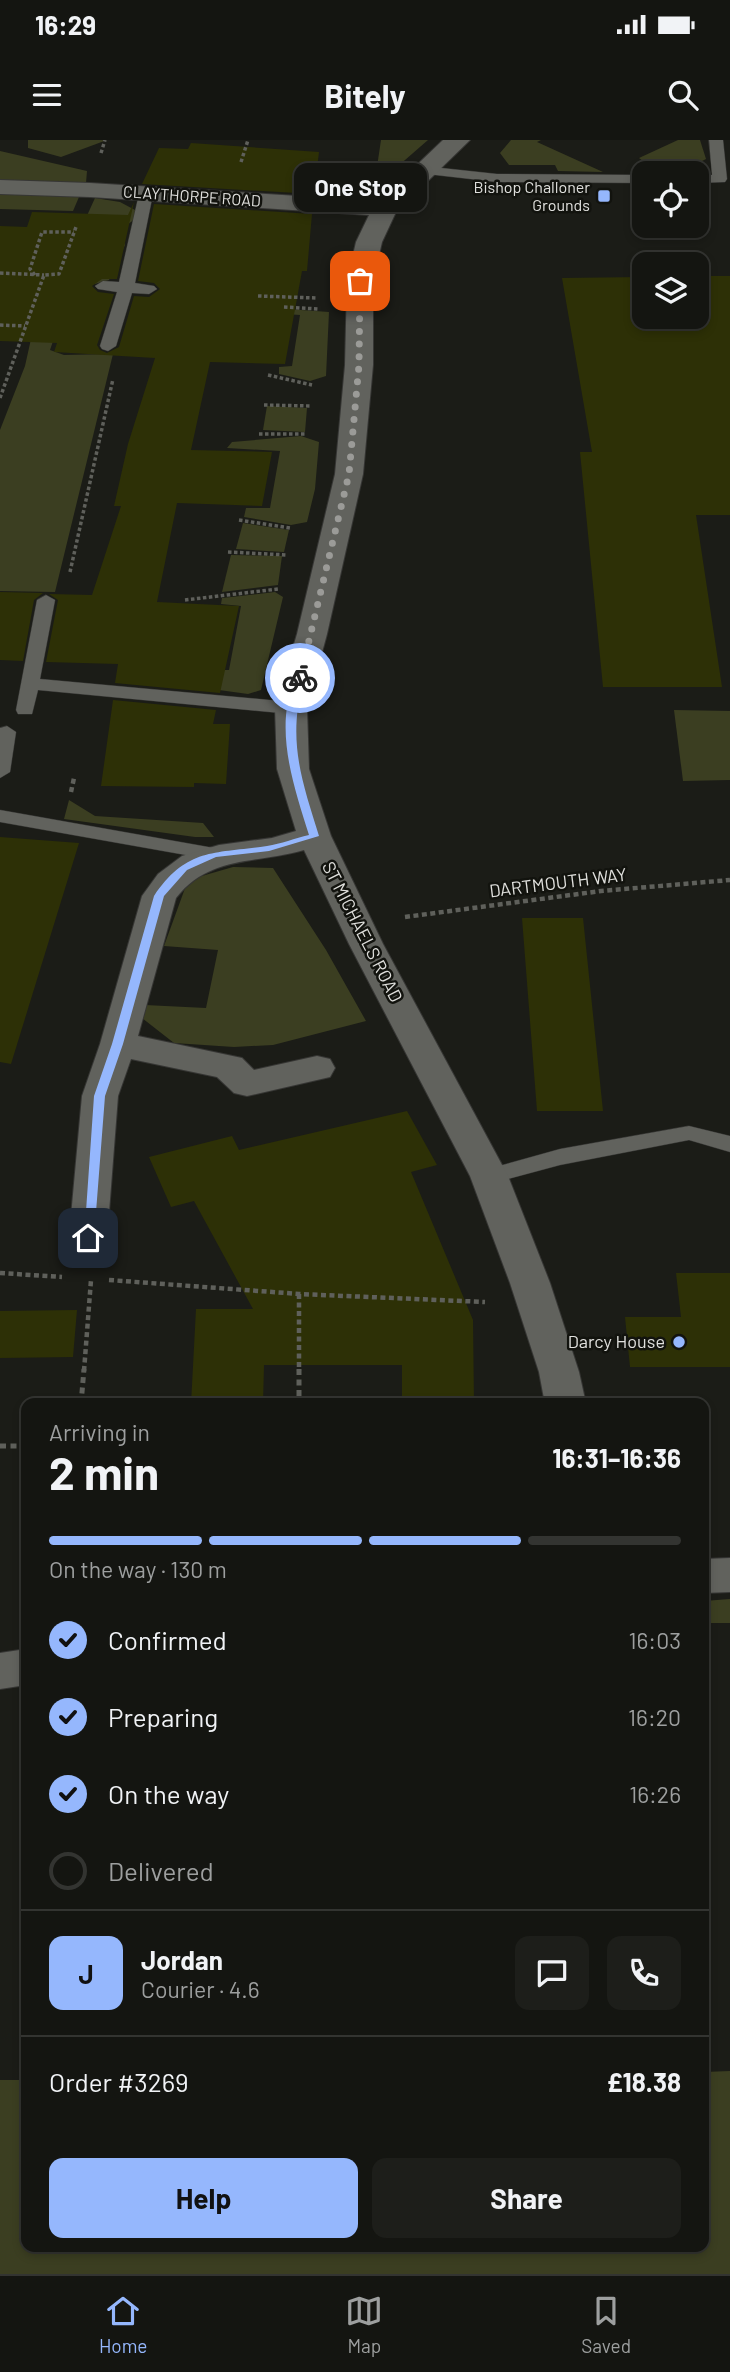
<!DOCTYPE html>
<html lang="en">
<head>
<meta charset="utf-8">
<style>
	body { margin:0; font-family:Barlow,sans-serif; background:#1d1e1a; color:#f1f3f6; height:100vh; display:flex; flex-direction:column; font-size:26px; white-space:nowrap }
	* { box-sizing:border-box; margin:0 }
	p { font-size:23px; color:#9d9f9f }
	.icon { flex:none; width:38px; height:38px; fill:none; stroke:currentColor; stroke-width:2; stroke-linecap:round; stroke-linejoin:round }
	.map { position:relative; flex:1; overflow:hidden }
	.side { position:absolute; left:21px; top:1258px; width:688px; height:854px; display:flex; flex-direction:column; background:#141511; border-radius:14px; box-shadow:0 4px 10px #0003,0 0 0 2px #333431 }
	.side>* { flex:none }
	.tools { position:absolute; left:632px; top:21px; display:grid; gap:14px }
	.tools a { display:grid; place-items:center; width:77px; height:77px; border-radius:14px; background:#141511; box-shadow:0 4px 10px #0003,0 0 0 2px #333431; font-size:35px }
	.pin { position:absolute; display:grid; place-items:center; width:60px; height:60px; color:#fff; margin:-30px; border-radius:14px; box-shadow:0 4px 10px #0006 }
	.courier { position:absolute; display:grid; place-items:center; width:70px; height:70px; margin:-35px; border:5px solid #95b7fd; border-radius:50%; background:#fff; color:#222; box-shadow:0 2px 9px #0007 }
	.bubble { position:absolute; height:49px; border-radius:14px; background:#141511; box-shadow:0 4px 10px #0003,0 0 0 2px #333431; font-size:23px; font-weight:700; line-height:49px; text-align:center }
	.overview em { font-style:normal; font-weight:700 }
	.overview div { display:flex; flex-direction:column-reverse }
	.overview { display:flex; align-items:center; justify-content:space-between; height:119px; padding:0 28px }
	h1 { font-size:46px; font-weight:700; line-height:52px }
	.bar { display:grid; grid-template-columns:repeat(4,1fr); gap:10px 7px; align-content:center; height:84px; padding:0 28px }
	.bar i { height:9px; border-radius:5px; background:#333431 }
	.bar .active { background:#95b7fd }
	.bar p { grid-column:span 4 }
	.line { display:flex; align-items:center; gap:18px; padding:0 28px; border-top:2px solid #333431 }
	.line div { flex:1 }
	.round { display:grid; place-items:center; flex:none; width:74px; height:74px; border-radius:14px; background:#1d1e1a }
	ol { padding:0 28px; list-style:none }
	li { display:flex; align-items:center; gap:21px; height:77px }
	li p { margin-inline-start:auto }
	li .icon { padding:7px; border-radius:50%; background:#95b7fd; color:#111; stroke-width:4 }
	li:last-child { color:#9d9f9f }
	li i { width:38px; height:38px; border:4px solid #333431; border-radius:50% }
	.action { display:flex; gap:14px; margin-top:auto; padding:14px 28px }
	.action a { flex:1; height:80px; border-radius:14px; background:#95b7fd; color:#111; font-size:28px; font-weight:700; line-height:80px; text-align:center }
	.action a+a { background:#1d1e1a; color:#f1f3f6 }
	.status { display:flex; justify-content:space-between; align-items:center; height:49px; padding:0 35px; background:#141511; direction:ltr }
	.status svg { height:19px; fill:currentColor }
	header { display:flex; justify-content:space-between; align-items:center; height:91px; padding:0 28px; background:#141511; font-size:32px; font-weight:700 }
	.menu { display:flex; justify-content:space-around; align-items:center; height:98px; border-top:2px solid #333431; background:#141511; font-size:19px; color:#9d9f9f }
	.menu a { display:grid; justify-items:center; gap:4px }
	.menu .active { color:#95b7fd }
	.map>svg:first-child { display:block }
</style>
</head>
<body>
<div class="status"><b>16:29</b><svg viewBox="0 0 49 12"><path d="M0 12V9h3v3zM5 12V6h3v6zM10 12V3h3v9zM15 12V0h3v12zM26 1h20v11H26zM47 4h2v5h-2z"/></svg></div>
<header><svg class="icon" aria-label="menu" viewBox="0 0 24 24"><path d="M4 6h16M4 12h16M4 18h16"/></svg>Bitely<svg class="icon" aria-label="search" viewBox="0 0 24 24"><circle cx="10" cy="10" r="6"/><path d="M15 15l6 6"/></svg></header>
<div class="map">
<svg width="730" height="2134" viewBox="0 0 730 2134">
	<rect width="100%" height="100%" fill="#1b1c17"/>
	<!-- green -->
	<g fill="#3b3e21">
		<polygon points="28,0 107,0 61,17 28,8"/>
		<polygon points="381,0 428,0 374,47"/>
		<polygon points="511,0 541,0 537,2 603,32 558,31 555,25 509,25 500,13"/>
		<polygon points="678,0 700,0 706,19 682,31 659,33 639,18"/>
		<polygon points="0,11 87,31 86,43 0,40"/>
		<polygon points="0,54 79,57 73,71 0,69"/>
		<polygon points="95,58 120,62 135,70 135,79 120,90 125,105 109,140 70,151 50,210 64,215 113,214 55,452 0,451 0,290 25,226 31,199"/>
		<polygon points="287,169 329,172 326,236 310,241 279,234 279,227 292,226 300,175 286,174"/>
		<polygon points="267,266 307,268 305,292 263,290"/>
		<polygon points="301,296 319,302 315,349 307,382 291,385 244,377 246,368 270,368 280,311 227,308 232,302"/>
		<polygon points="243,383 289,390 284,412 236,409"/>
		<polygon points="231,415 282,416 278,445 222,452"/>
		<polygon points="275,452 283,457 261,550 248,554 219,550 224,530 229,530 241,466 221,464 222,458"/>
		<polygon points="674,570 730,571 730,640 683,641"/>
		<polygon points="69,660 95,676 203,683 214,697 195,697 64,679"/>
		<polygon points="233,727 273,728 326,810 366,881 273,905 234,907 174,903 142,878 145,865 206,868 218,810 164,806 188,740"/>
		<polygon points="730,1459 730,1483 704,1483 704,1461"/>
		<polygon points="730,1931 730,2134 0,2134 0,1940 26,1940 26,2107 704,2107 704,1932"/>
	</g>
	<!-- building -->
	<g fill="#2d3006">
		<polygon points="191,3 319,12 314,54 142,44 159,8 188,9"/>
		<polygon points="134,62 117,139 102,139 92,146 98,152 114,154 97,205 100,210 107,213 119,207 134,156 149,157 160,149 154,143 138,141 154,64 312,74 307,131 302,131 285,224 210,222 191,310 272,312 262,366 177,363 157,462 239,466 220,553 115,543 118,524 46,522 58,460 49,454 92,455 121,366 114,366 128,304 155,218 54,212 57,203 0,201 0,86 27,87 32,72 128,75"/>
		<polygon points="696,136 730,136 730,375 696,375 722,547 603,547 580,312 592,312 562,138 644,137 644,177 696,177"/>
		<polygon points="0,452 43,453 34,460 23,521 0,520"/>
		<polygon points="113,560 216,570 213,584 230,584 226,644 194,643 194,647 101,646"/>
		<polygon points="0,697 79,703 11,924 0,922"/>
		<polygon points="522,778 583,778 603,971 537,971"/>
		<polygon points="407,971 437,1025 411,1032 473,1180 474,1264 402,1264 402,1225 264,1225 263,1264 191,1264 196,1169 253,1169 194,1061 171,1067 149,1017 232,996 239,1010"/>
		<polygon points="676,1133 730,1133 730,1227 630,1227 625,1177 681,1177"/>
		<polygon points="77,1170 73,1217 0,1218 0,1171"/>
	</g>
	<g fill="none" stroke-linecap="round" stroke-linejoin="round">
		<defs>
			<g id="service">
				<polygon points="709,0 723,0 727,39 725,42 696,43 696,35 712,35"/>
				<polygon points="423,26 497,34 644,35 644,43 497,42 418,33 416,30"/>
				<polygon points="146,50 153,54 135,143 154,146 157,149 149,154 132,153 116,206 108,211 102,209 100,206 117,152 98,149 95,146 103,141 119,142 139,54"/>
				<polygon points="46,455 55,460 40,539 291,562 300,568 291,574 38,550 32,574 18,574 16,570 37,460"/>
				<polygon points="7,586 16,592 10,632 0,638 0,588"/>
				<polygon points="0,670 214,708 221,710 224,714 221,718 214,720 0,682"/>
				<polygon points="689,986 730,996 730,1012 689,1000 560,1025 489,1044 481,1041 478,1036 481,1031 560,1009"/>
			</g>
			<g id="minor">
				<path d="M 443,0 L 470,0 L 396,72 L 382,102 L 373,141 L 373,225 L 363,334 L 327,494 L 307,568 L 309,629 L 331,696 L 383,804 L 508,1036 L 550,1143 L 579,1232 L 586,1264 L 545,1264 L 539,1232 L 510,1143 L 470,1036 L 349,804 L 304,710 C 256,724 210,715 176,758 L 138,896 L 242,918 L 254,930 L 317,916 L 330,919 L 335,928 L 330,937 L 247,956 L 234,953 L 217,937 L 131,919 L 118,956 L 107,1098 L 102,1108 L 88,1112 L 74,1108 L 69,1098 L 82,956 L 100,904 L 142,756 L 158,734 L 182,716 L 219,705 L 272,698 L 296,691 L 277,629 L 275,568 L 297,494 L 335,334 L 345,225 L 347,141 L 356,102 L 369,75 L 90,57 L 0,54 L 0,40 L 90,43 L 379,61 Z"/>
				<polygon points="730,1418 730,1452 704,1453 704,1419"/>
				<polygon points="26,1509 26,1545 0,1549 0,1513"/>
			</g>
		</defs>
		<!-- service casing -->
		<use href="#service" stroke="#363634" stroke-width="1"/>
		<!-- minor casing -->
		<use href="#minor" stroke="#363634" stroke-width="2"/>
		<!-- path-far2 -->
		<g stroke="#5f605b" stroke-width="3.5" stroke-dasharray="3.5 2.5" stroke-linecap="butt">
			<polyline points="101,13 105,0"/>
			<polyline points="241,22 248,0"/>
			<polyline points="0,133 44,135"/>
			<polyline points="35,135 30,129 42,92 74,92"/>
			<polyline points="258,156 317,158"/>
			<polyline points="284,167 318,169"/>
			<polyline points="0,185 25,186"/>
			<polyline points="268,235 312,245"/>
			<polyline points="0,258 44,135 59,134 76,87"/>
			<polyline points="264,265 312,266"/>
			<polyline points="259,294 307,294"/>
			<polyline points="239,380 290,388"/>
			<polyline points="228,412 287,415"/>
			<polyline points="70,432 113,239"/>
			<polyline points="185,460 278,449"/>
		</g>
		<!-- path-far1 -->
		<g stroke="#5f605b" stroke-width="4.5" stroke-dasharray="5 3.5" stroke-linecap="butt">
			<polyline points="71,652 74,638"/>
			<polyline points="405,777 601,751 730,740"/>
			<polyline points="0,1133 62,1137"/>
			<polyline points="109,1140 299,1154 485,1162"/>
			<polyline points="299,1154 299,1231"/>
			<polyline points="84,1231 91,1140"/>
		</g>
		<!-- path -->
		<g stroke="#5f605b" stroke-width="5" stroke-dasharray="6 4.5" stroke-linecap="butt">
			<polyline points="299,1229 299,1264"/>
			<polyline points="81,1264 84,1229"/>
			<polyline points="0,1306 26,1306"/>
		</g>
		<!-- service -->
		<use href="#service" fill="#61625d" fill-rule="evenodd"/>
		<!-- minor -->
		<use href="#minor" fill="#61625d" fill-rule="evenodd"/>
	</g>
	<!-- route -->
	<path fill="#95b7fd" d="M 296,536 L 304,538 C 287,600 301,638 319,696 L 269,711 L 216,717 L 187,730 L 164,756 L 123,904 L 105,956 L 94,1098 L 88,1102 L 84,1100 L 94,956 L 112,904 L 154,756 C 187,707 215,714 267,706 C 281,704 295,698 309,695 C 293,644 273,587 296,536 Z"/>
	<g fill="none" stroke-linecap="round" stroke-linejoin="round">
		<!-- done -->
		<polyline stroke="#9b9b98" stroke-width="7" stroke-dasharray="0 12.6" points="300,538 349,334 359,225 360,141"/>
	</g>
	<!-- markers -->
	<g fill="#95b7fd" stroke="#12130e" stroke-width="2.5">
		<rect x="597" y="49" width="14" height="14" rx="3.5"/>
		<circle cx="679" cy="1202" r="7"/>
	</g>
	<g text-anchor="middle" stroke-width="5" stroke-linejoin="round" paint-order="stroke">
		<!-- far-poi labels -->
		<g font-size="16" fill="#e0e0dd" stroke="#12130e" text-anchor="end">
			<text x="590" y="53">Bishop Challoner<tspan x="590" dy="18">Grounds</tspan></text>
		</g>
		<!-- far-street labels -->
		<g font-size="16" fill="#e0e0dd" stroke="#12130e">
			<text transform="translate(192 56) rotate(4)" y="6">CLAYTHORPE ROAD</text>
		</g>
		<!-- street labels -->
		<g font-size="18" fill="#e0e0dd" stroke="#12130e">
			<text transform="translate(558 743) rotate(-7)" y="6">DARTMOUTH WAY</text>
			<text transform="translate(362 792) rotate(63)" y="6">ST MICHAELS ROAD</text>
		</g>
		<!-- poi labels -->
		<g font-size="18" fill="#e0e0dd" stroke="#12130e" text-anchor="end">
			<text x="665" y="1208">Darcy House</text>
		</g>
	</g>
</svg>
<div class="tools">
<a><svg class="icon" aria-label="locate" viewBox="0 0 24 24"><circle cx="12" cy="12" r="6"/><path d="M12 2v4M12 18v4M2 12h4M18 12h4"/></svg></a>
<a><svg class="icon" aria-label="layers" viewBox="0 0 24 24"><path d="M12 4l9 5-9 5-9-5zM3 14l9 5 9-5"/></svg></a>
</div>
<div class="pin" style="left:360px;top:141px;background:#ea580c"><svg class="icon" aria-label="bag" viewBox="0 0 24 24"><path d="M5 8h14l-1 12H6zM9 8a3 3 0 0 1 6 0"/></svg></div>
<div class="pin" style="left:88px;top:1098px;background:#1f2937"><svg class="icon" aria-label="home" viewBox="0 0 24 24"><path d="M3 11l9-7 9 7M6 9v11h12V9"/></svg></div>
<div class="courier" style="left:300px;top:538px"><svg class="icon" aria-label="bike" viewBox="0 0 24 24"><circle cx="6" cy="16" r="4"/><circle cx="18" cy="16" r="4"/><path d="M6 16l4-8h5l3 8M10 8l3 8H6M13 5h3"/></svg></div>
<div class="bubble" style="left:294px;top:23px;width:133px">One Stop</div>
<section class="side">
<div class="overview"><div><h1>2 min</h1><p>Arriving in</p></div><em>16:31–16:36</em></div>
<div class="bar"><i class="active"></i><i class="active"></i><i class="active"></i><i></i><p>On the way · 130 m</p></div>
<ol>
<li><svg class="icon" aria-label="check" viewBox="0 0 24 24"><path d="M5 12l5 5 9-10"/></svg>Confirmed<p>16:03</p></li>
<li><svg class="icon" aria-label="check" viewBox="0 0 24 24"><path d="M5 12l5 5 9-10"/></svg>Preparing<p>16:20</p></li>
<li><svg class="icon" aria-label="check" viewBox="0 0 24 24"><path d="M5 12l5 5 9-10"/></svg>On the way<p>16:26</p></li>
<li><i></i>Delivered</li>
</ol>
<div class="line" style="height:126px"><b class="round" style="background:#95b7fd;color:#111">J</b><div><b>Jordan</b><p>Courier · 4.6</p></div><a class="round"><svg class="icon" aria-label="chat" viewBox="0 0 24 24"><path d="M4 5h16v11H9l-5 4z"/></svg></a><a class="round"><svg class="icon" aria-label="phone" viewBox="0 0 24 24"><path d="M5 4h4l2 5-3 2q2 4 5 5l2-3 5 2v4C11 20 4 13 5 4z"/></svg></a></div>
<div class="line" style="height:91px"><div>Order #3269</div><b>£18.38</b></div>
<div class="action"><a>Help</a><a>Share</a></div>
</section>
</div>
<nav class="menu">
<a class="active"><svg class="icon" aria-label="home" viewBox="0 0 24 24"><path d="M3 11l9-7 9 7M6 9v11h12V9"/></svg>Home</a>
<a><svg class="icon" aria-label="map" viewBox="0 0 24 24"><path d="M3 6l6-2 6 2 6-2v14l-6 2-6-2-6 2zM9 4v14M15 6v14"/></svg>Map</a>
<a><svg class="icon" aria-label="saved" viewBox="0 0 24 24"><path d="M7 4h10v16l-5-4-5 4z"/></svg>Saved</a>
</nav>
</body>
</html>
